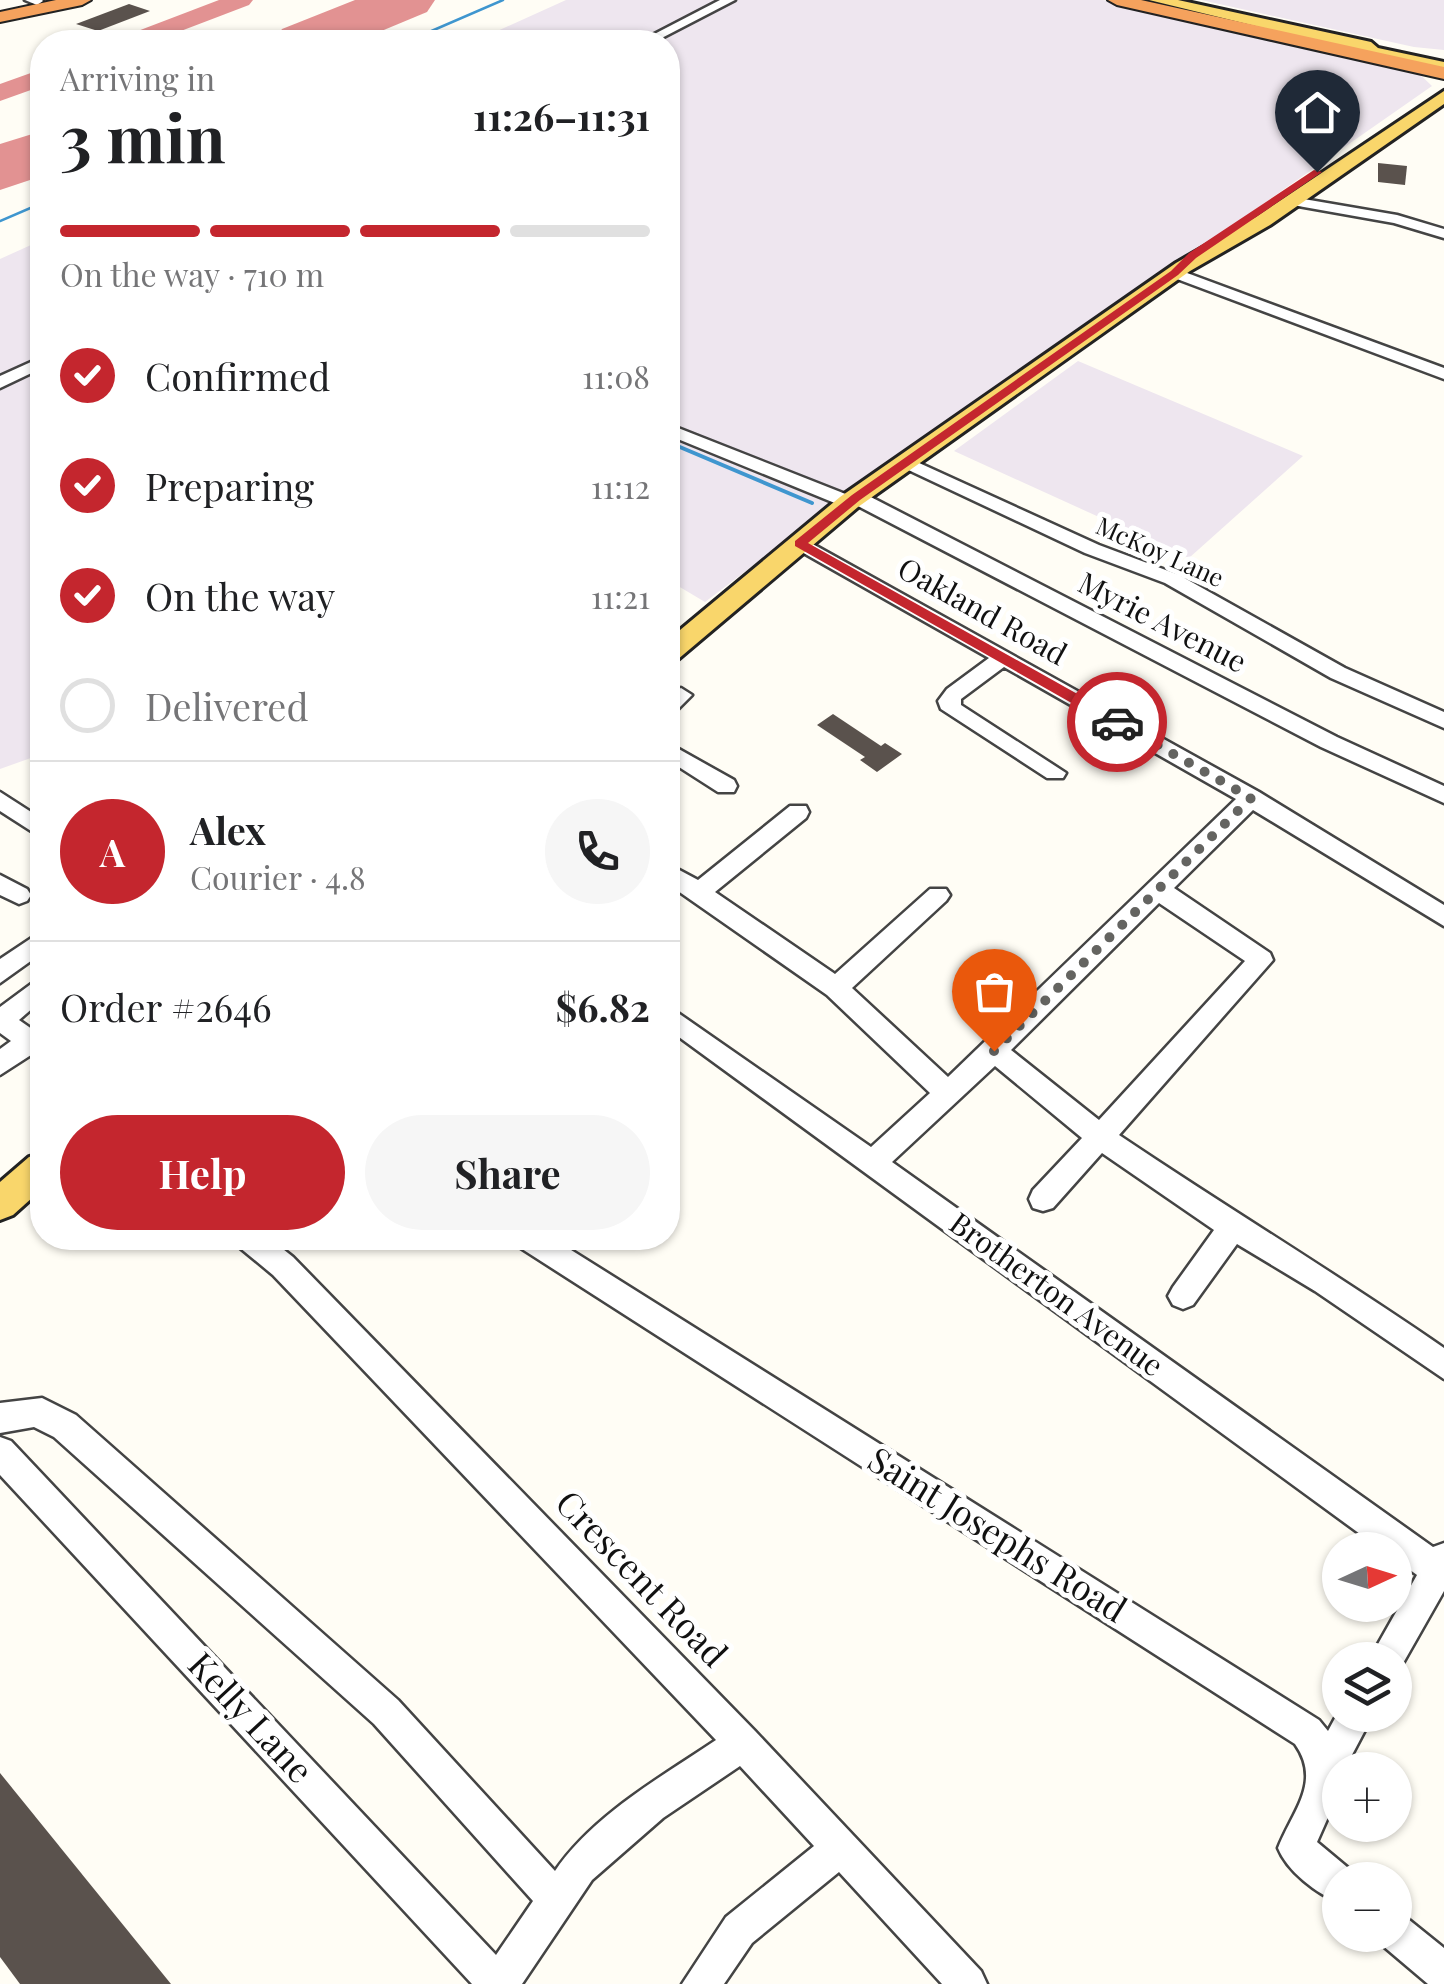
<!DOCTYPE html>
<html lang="en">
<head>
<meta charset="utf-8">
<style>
	body { margin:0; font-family:"Playfair Display",serif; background:#f6f6f6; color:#202124; height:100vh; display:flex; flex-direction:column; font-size:38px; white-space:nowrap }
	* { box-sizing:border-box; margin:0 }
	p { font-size:32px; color:#757577 }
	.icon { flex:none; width:55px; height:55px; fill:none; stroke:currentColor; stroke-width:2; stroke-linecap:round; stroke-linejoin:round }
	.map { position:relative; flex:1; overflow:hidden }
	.panel { position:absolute; left:30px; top:30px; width:650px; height:1220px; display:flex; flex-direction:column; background:#fff; border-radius:40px; box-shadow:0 2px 8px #0004 }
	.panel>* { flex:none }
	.needle { width:65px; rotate:86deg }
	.buttons { position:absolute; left:1322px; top:1532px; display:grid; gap:20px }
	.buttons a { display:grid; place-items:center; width:90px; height:90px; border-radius:50%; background:#fff; box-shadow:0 2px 8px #0004; font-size:50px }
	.pin { position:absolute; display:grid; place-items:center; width:85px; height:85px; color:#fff; margin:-102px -42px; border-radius:50% 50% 50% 0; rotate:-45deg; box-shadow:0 0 10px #0007 }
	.pin .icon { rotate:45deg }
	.courier { position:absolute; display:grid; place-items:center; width:100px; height:100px; margin:-50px; border:8px solid #c4262e; border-radius:50%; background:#fff; color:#222; box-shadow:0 2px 12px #0007 }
	.head em { font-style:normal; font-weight:700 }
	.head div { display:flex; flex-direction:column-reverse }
	.head { display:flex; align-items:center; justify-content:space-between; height:170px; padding:0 30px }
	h1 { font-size:65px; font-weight:700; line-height:75px }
	.bar { display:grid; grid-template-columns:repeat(4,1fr); gap:15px 10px; align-content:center; height:120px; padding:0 30px }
	.bar i { height:12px; border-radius:8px; background:#e0e0e0 }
	.bar .selected { background:#c4262e }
	.bar p { grid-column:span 4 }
	.line { display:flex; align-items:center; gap:25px; padding:0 30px; border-top:2px solid #e0e0e0 }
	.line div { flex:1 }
	.round { display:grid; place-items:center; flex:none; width:105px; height:105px; border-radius:52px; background:#f6f6f6 }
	ol { padding:0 30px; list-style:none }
	li { display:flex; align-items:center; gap:30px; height:110px }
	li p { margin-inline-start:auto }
	li .icon { padding:10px; border-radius:50%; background:#c4262e; color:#fff; stroke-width:4 }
	li:last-child { color:#757577 }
	li i { width:55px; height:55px; border:5px solid #e0e0e0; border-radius:50% }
	.primary-button { display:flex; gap:20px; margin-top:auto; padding:20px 30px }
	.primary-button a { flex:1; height:115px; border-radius:60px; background:#c4262e; color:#fff; font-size:40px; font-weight:700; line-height:115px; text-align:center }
	.primary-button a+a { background:#f6f6f6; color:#202124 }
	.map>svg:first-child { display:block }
</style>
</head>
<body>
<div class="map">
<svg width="1444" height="1984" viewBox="0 0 1444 1984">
	<rect width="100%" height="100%" fill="#fffdf5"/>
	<!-- industrial -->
	<g fill="#eee6ef">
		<polygon points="566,0 1103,0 1239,33 1412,67 1432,86 846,495 705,602 668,580 668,42 473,42"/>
		<polygon points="1201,0 1444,0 1444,50 1414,47"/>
		<polygon points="42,240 42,754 0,769 0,259"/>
		<polygon points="1078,361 1303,456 1189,558 954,451"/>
	</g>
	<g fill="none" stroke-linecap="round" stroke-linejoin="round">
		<!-- stream-far1 -->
		<g stroke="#3f96cf" stroke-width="2.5">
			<polyline points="406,42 503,0"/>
			<polyline points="0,221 42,203"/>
		</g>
		<!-- stream -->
		<polyline stroke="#3f96cf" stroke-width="4" points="668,442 812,503"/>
		<!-- taxiway -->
		<g fill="#e29292" fill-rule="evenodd">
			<polygon points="219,0 253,0 249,5 152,42 119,42 122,37"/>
			<polygon points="42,69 42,86 0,101 0,84"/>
		</g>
		<!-- runway -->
		<g fill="#e29292" fill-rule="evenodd">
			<polygon points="355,0 435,0 427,12 355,42 274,42 282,29"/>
			<polygon points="42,131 42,176 0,190 0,144"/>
		</g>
	</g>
	<!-- building -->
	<g fill="#5a524d">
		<polygon points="129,4 150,11 98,31 76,24"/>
		<polygon points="1378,163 1407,166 1405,185 1378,182"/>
		<polygon points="833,714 881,746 885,743 902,754 877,772 860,760 865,757 817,725"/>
		<polygon points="0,1773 171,1984 20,1984 0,1957"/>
	</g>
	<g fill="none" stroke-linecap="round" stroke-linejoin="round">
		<defs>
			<g id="minor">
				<polygon points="25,0 42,0 43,1 37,5"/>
				<polygon points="720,0 735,0 654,42 639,42"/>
				<polygon points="1292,197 1397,215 1444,229 1444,238 1394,223 1287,204 1287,198"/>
				<polygon points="1169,270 1179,270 1444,368 1444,379 1169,276"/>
				<polygon points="42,357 42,368 0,388 0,376"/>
				<polygon points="668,424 848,495 863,493 1337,737 1444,786 1444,803 1321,747 856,505 842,506 668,435"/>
				<polygon points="906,457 1099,545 1179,575 1345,668 1444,712 1444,728 1331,678 1165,583 1085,553 900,466 897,462"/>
				<path d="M 800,537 L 1259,792 L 1444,905 L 1444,926 L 1253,810 L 1174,888 L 1270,953 L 1273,960 L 1119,1135 C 1226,1207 1337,1274 1444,1348 L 1444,1379 L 1315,1291 L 1237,1244 L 1193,1305 L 1183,1309 L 1173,1305 L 1168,1296 L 1173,1287 L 1214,1230 L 1102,1153 L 1053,1208 L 1043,1211 L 1033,1208 L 1029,1199 L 1033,1190 L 1082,1138 L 995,1066 L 892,1162 L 1433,1547 L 1444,1543 L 1444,1591 L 1398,1672 L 1395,1673 L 1395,1660 L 1369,1660 L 1417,1575 L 1395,1559 L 1395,1550 L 1382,1550 L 668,1029 L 668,1006 L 871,1147 L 930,1093 L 827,995 L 668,884 L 668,864 L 698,880 L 790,806 L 806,806 L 809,812 L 806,818 L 715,892 L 835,974 L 930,889 L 946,889 L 950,895 L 946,901 L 852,988 L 948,1077 L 1236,799 L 1004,667 L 961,699 L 961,705 L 1066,773 L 1063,778 L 1047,778 L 941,709 L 938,701 L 947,689 L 989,658 L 793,547 L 790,543 ZM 1159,903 L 1245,961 L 1099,1120 L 1011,1050 Z"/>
				<polygon points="681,688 692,695 676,711 668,713 668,695"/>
				<polygon points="668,743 734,780 737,786 734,792 718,792 668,760"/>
				<polygon points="0,792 42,819 42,838 0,811"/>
				<polygon points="0,875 27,889 31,895 27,901 19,904 0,895"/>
				<polygon points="42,931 42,953 0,983 0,959"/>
				<polygon points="42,976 42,1000 19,1020 42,1036 42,1059 31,1055 0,1075 0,1049 11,1041 0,1033 0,1007"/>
				<path d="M 235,1238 L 269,1238 L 293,1257 L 755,1731 L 981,1971 L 987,1984 L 942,1984 L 839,1872 L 752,1943 L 724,1984 L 682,1984 L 726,1917 L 814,1846 L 740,1766 L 663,1818 L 592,1880 L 522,1984 L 472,1984 L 0,1475 L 0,1437 L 11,1441 L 496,1955 L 533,1901 L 374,1724 L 54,1437 L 34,1427 L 0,1433 L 0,1403 L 42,1398 L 76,1415 L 398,1700 L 555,1871 C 593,1815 661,1777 716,1740 L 273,1275 L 239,1247 Z"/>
				<path d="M 515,1238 L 552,1238 L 1319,1720 L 1328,1731 L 1340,1709 L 1340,1715 L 1373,1715 L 1344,1770 L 1340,1770 L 1340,1790 L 1317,1842 L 1353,1872 L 1356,1880 L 1340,1880 L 1340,1903 C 1317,1894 1287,1871 1278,1848 C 1293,1810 1322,1782 1295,1744 L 519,1247 Z"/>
				<polygon points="1395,1913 1408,1919 1444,1948 1444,1984 1428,1984 1382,1945 1378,1935 1395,1935"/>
			</g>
			<g id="major">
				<polygon points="1149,0 1178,0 1371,42 1378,48 1444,62 1444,72"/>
				<polygon points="1444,91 1444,104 1270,225 1190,271 858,507 677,660 668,662 668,640 840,497 1176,263 1256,217"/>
				<polygon points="42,1153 42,1189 13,1215 0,1220 0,1182 29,1157"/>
			</g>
			<g id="highway">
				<polygon points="56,0 91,0 82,5 0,22 0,12"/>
				<polygon points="1108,0 1141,0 1444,67 1444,79 1117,5"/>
			</g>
		</defs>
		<!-- minor casing -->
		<use href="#minor" stroke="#444" stroke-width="5"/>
		<!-- major casing -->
		<use href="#major" stroke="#222" stroke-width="6"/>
		<!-- highway casing -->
		<use href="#highway" stroke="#222" stroke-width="4"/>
		<!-- minor -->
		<use href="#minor" fill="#fff" fill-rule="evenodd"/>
		<!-- major -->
		<use href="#major" fill="#f9d66b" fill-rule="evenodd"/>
		<!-- highway -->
		<use href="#highway" fill="#f5a25d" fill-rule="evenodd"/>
	</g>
	<!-- route -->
	<polygon fill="#c4262e" points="1314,170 1322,172 1196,258 1178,275 860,500 808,543 1122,719 1122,726 1112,726 795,546 795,541 852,495 1171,271 1189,253"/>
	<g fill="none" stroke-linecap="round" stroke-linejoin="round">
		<!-- done -->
		<polyline stroke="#646461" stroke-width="10" stroke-dasharray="0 18" points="994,1051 1251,798 1117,722"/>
	</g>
	<g text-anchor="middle" stroke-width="10" stroke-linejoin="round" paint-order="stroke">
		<!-- far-street labels -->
		<g font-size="25" fill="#111" stroke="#fff">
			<text transform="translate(1160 552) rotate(24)" y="9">McKoy Lane</text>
		</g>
		<!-- street labels -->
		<g font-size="30" fill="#111" stroke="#fff">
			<text transform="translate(982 612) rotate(29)" y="10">Oakland Road</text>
			<text transform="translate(1162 623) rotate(27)" y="10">Myrie Avenue</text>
			<text transform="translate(1056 1295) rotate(36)" y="10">Brotherton Avenue</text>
		</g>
		<!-- near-street labels -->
		<g font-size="35" fill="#111" stroke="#fff">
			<text transform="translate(997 1535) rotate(32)" y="12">Saint Josephs Road</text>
			<text transform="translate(641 1579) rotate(46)" y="12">Crescent Road</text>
			<text transform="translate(250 1718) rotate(47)" y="12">Kelly Lane</text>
		</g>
	</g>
</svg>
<div class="buttons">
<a><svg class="needle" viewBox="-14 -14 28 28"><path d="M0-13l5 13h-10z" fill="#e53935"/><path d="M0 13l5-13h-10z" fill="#757577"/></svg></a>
<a><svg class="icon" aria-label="layers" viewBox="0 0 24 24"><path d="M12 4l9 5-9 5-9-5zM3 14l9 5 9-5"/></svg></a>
<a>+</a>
<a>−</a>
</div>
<div class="pin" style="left:994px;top:1051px;background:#ea580c"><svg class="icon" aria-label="bag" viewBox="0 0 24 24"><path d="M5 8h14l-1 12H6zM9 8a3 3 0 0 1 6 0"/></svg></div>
<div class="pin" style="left:1317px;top:172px;background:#1f2937"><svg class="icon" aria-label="home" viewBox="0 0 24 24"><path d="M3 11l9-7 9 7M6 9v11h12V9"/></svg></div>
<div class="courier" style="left:1117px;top:722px"><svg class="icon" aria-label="car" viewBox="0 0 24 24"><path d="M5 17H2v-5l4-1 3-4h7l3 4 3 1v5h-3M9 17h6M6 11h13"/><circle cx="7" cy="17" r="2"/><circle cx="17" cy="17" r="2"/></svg></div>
<section class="panel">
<div class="head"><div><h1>3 min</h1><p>Arriving in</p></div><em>11:26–11:31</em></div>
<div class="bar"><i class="selected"></i><i class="selected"></i><i class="selected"></i><i></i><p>On the way · 710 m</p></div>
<ol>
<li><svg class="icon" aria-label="check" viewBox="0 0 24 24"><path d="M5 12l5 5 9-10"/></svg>Confirmed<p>11:08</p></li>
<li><svg class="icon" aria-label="check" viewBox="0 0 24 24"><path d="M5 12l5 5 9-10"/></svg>Preparing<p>11:12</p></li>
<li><svg class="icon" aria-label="check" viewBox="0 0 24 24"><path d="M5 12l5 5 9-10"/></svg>On the way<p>11:21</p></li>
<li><i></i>Delivered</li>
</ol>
<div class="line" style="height:180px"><b class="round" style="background:#c4262e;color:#fff">A</b><div><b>Alex</b><p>Courier · 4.8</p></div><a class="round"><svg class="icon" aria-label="phone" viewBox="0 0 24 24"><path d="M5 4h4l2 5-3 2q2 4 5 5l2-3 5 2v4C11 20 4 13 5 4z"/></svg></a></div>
<div class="line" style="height:130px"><div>Order #2646</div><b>$6.82</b></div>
<div class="primary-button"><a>Help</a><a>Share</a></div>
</section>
</div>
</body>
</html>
